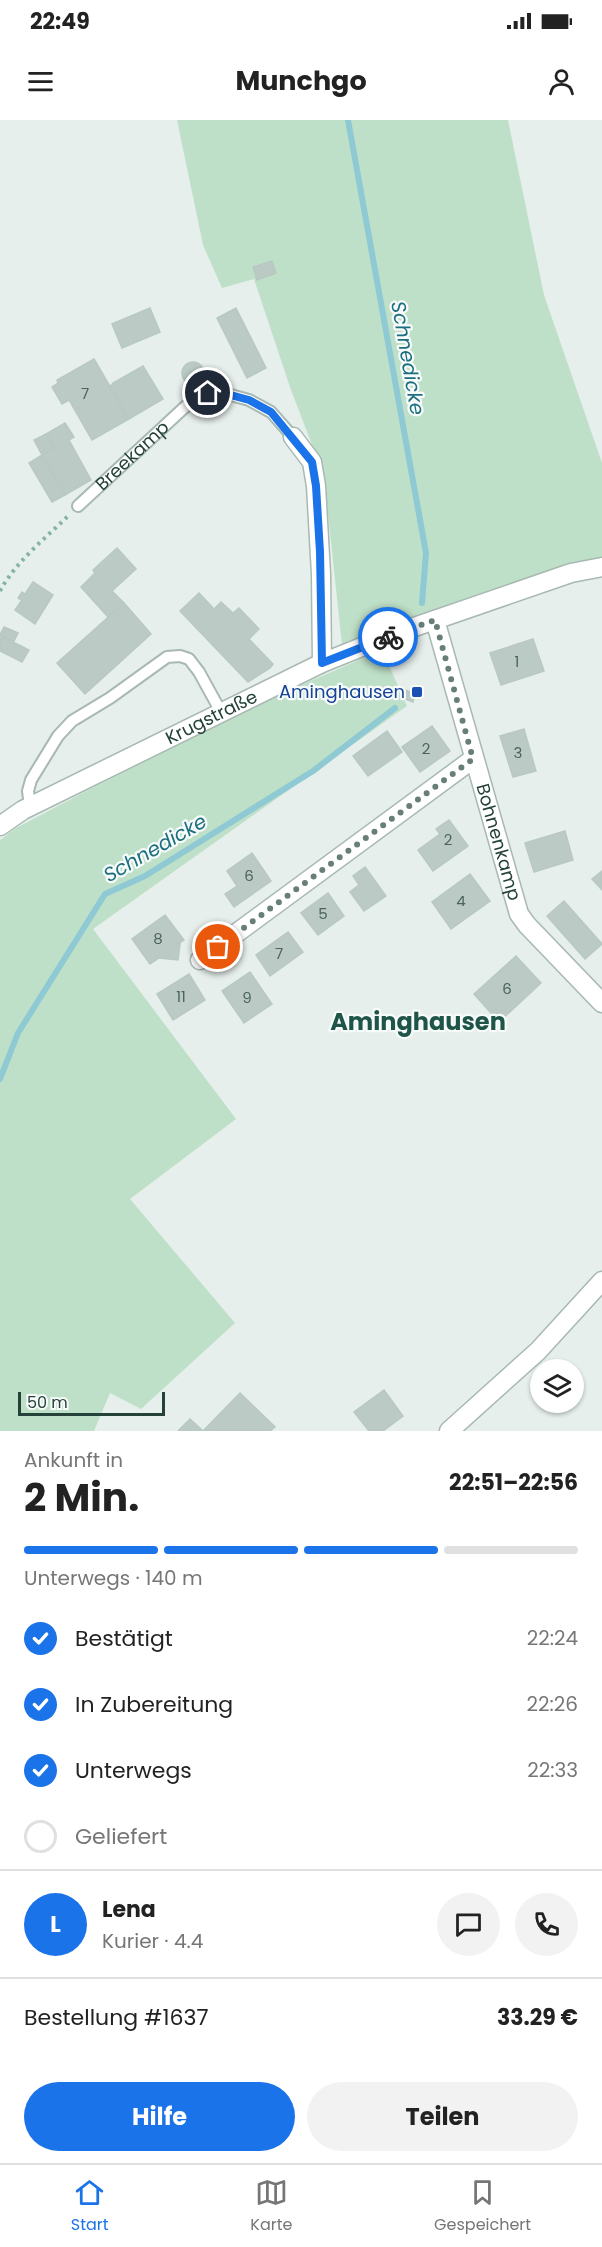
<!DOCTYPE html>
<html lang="de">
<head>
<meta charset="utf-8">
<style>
	body { margin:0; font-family:Poppins,sans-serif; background:#f2f2f2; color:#222; height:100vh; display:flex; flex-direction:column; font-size:22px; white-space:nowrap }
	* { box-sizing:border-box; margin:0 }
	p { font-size:20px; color:#767676 }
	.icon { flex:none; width:33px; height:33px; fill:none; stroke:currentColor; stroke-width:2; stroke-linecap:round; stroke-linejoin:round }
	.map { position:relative; height:1311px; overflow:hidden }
	.sheet { display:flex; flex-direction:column; background:#fff; flex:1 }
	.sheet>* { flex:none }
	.tools { position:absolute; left:530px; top:1239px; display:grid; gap:12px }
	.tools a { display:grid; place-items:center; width:54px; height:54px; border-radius:50%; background:#fff; box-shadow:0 2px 4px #0004; font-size:30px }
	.scale { position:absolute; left:18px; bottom:15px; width:147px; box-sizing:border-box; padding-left:6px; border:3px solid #24423a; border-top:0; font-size:16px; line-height:21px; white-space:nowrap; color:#24423a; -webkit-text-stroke:4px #f7fbf9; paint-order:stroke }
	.pin { position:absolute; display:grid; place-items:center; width:51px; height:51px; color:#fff; margin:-26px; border:3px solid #fff; border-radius:50%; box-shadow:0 2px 6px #0007 }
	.courier { position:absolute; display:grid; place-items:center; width:60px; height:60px; margin:-30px; border:4px solid #1a73e8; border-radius:50%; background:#fff; color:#222; box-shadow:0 2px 8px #0007 }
	.head em { font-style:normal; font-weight:700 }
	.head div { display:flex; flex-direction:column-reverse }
	.head { display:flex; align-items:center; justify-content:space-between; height:102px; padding:0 24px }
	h1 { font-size:39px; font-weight:700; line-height:45px }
	.bar { display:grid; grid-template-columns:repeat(4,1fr); gap:9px 6px; align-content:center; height:72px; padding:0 24px }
	.bar i { height:8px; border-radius:4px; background:#e0e0e0 }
	.bar .current { background:#1a73e8 }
	.bar p { grid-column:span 4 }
	.line { display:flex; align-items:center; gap:15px; padding:0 24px; border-top:2px solid #e0e0e0 }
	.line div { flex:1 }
	.round { display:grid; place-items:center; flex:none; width:63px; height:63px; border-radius:32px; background:#f2f2f2 }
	ol { padding:0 24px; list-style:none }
	li { display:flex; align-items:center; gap:18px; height:66px }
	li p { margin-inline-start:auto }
	li .icon { padding:6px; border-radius:50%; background:#1a73e8; color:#fff; stroke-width:4 }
	li:last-child { color:#767676 }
	li i { width:33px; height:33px; border:3px solid #e0e0e0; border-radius:50% }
	.action { display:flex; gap:12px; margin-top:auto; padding:12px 24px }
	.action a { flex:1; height:69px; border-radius:36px; background:#1a73e8; color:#fff; font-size:24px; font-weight:700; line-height:69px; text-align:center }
	.action a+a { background:#f2f2f2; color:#222 }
	.status { display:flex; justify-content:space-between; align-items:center; height:42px; padding:0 30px; background:#fff; direction:ltr }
	.status svg { height:16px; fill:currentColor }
	header { display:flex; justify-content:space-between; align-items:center; height:78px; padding:0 24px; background:#fff; font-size:27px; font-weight:700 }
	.tabs { display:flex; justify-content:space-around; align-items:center; height:84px; border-top:2px solid #e0e0e0; background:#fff; font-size:16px; color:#767676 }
	.tabs a { display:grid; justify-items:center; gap:3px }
	.tabs .current { color:#1a73e8 }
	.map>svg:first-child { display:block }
</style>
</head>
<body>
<div class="status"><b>22:49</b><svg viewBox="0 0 49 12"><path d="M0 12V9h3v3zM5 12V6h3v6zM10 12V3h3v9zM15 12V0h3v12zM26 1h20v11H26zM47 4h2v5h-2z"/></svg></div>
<header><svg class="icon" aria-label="menu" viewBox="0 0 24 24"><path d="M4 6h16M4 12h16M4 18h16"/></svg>Munchgo<svg class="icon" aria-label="person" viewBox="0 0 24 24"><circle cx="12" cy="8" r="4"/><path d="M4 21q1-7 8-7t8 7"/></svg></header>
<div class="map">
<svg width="602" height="1311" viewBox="0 0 602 1311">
	<rect width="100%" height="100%" fill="#e6efeb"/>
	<!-- green -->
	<g fill="#bfe0c8">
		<polygon points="177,0 508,0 544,175 602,343 602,439 342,525 324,356 291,270 254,159 222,168 203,125"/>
		<polygon points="382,530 407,586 93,809 236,999 130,1079 235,1203 141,1289 110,1273 94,1311 0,1311 0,720 16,708 94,667 276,576"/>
	</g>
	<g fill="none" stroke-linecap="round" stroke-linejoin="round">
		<!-- stream -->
		<g stroke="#8ec9d4" stroke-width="6">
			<polyline points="348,0 426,433 422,483"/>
			<polyline points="0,959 18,913 105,774 145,756 313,651 395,588"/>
		</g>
	</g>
	<!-- building -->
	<g fill="#bbcac4" stroke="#b8c9c2" stroke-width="1.5">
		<polygon points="272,141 276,153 257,160 253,147"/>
		<polygon points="150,188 160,212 122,228 112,204"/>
		<polygon points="236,188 266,248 247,258 217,198"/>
		<polygon points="94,239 129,299 92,320 69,280 62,284 52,267 58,263 57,260"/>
		<circle cx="193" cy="253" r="11"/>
		<polygon points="143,246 163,279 129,299 110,267 113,263"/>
		<polygon points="65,303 74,317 69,320 91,360 65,375 42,335 54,328 46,314"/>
		<polygon points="46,314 54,328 42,335 34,320"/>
		<polygon points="42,335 65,375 52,382 29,343"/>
		<polygon points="117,428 136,449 112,471 124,483 108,497 81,467 95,453 93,450"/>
		<polygon points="33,462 53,475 35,504 15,490 22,480 18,478 22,472 25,474"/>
		<polygon points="199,473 214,489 221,482 233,493 239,488 259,509 249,519 273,544 270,548 248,562 180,491"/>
		<polygon points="124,483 151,514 85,574 57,543"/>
		<polygon points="4,507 18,513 14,521 0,515"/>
		<polygon points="1,516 29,530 22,542 0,531"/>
		<polygon points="533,519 544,551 501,565 490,533"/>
		<polygon points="403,569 415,574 413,582 400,577"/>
		<polygon points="432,606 450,631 420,652 402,627"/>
		<polygon points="524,609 536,651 513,657 500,616"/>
		<polygon points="387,611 402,632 368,656 353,636"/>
		<polygon points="449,700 468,726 433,751 418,730 440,714 436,709"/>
		<polygon points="565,711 573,740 534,752 525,723"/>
		<polygon points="252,733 271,761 234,787 225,774 237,766 227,751"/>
		<polygon points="365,747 386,776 364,791 350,772 359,765 353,756"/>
		<polygon points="602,751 602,770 592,759"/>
		<polygon points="470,754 490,781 451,809 432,782"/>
		<polygon points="328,773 344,796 318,815 301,793"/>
		<polygon points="564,781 602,824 585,839 547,796"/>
		<polygon points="165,795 184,820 178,824 180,824 178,840 159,838 150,844 132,819"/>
		<polygon points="288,812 303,832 270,856 256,835"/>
		<polygon points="516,836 541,863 499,902 474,874"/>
		<polygon points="250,852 272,884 244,903 222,871"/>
		<polygon points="189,854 205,880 173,900 157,874"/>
		<polygon points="384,1270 403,1296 383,1311 369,1311 354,1292"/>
		<polygon points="240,1273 275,1307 270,1311 178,1311 190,1299 203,1311"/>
	</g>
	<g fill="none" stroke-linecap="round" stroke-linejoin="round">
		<defs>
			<g id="lane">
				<path id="s1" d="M 78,386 L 186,286 L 208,273 L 227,274 L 249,280 L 271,292 L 293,317"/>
				<polyline points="30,686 28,671 31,660 58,616 72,601 110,578 167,537 180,536 189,539 199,552 221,592"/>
			</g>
			<g id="street">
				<polyline points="293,317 312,342 316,366 321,454 322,543"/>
				<path id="s2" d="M 435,500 L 519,794 L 527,805 L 602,883"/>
				<path id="s3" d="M 0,706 L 23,690 L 322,543 L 394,514 L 571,453 L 602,447"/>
				<polyline points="200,840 473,639"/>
				<polyline points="449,1311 538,1231 602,1161"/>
			</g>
		</defs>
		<!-- lane casing -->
		<use href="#lane" stroke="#a8b8b2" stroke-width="14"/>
		<!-- street casing -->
		<use href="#street" stroke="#a8b8b2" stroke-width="21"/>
		<!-- path -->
		<path stroke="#86b3a5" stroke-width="4" stroke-dasharray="3 4.5" stroke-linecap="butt" d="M 0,471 C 16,441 46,418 70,394"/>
		<!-- lane -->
		<use href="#lane" stroke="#fff" stroke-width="10"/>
		<!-- street -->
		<use href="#street" stroke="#fff" stroke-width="18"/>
	</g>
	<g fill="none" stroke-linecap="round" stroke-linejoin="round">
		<!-- done -->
		<polyline stroke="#687f78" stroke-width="6" stroke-dasharray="0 10.8" points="218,827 473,639 435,500 388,517"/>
		<!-- route -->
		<polyline stroke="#1a73e8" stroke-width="8" points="208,273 227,274 249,280 271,292 312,342 316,366 320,432 322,543 388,517"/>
	</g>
	<!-- markers -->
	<rect fill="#1a4fb4" stroke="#f7fbf9" stroke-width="2" x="411" y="566" width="12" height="12" rx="3"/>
	<g text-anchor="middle" stroke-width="4.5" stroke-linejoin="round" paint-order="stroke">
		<!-- number labels -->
		<g font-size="15" fill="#4a645c">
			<text x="85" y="279">7</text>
			<text x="517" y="547">1</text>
			<text x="426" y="634">2</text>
			<text x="518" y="638">3</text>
			<text x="448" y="725">2</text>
			<text x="249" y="761">6</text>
			<text x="461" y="786">4</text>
			<text x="323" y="799">5</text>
			<text x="158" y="824">8</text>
			<text x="279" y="839">7</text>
			<text x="507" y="874">6</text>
			<text x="181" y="882">11</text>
			<text x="247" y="883">9</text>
		</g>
		<!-- street labels -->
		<g font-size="18" fill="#24423a" stroke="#f7fbf9">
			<text dy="6" stroke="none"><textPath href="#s1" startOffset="74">Breekamp</textPath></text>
			<text dy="6" stroke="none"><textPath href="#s3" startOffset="238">Krugstraße</textPath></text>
			<text dy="6" stroke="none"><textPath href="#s2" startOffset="231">Bohnenkamp</textPath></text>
		</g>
		<!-- transit labels -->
		<g font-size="18" fill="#164399" stroke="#f7fbf9" text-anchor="end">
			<text x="405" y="578">Aminghausen</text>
		</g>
		<!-- water labels -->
		<g font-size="20" font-style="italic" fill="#1c6f80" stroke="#f7fbf9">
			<text transform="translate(408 238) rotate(80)" y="7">Schnedicke</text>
			<text transform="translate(155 728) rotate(-30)" y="7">Schnedicke</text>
		</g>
		<!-- district labels -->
		<g font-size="24" font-weight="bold" fill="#1f5548" stroke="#f7fbf9">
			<text x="418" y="910">Aminghausen</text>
		</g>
	</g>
</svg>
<div class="tools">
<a><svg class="icon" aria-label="layers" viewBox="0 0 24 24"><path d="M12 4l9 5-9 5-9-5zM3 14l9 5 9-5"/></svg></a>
</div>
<div class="scale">50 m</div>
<div class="pin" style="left:218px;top:827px;background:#ea580c"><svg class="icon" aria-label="bag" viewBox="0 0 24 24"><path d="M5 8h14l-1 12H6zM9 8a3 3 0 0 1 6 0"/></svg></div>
<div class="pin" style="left:208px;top:273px;background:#1f2937"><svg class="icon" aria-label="home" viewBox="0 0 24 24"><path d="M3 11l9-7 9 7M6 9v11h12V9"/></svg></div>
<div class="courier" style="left:388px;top:517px"><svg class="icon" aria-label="bike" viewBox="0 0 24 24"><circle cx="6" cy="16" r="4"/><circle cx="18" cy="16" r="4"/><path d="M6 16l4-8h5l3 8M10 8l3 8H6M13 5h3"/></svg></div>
</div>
<section class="sheet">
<div class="head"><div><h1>2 Min.</h1><p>Ankunft in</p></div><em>22:51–22:56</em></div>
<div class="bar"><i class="current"></i><i class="current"></i><i class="current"></i><i></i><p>Unterwegs · 140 m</p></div>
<ol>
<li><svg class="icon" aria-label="check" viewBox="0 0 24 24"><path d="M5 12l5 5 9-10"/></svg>Bestätigt<p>22:24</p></li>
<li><svg class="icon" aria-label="check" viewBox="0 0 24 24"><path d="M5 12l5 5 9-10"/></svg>In Zubereitung<p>22:26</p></li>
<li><svg class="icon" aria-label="check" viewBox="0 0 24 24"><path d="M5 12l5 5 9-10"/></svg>Unterwegs<p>22:33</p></li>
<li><i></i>Geliefert</li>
</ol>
<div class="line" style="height:108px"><b class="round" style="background:#1a73e8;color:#fff">L</b><div><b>Lena</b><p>Kurier · 4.4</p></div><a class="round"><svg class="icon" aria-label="chat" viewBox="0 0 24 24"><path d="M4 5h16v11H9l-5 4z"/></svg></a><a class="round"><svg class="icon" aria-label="phone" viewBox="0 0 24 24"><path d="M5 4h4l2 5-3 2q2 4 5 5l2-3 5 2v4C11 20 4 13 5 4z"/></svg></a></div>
<div class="line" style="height:78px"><div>Bestellung #1637</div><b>33.29 €</b></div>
<div class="action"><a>Hilfe</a><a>Teilen</a></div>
</section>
<nav class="tabs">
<a class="current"><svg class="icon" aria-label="home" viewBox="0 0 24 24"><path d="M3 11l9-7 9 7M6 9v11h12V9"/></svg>Start</a>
<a><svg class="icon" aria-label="map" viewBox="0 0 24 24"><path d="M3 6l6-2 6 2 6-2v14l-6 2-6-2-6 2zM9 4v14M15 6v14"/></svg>Karte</a>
<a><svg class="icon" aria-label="saved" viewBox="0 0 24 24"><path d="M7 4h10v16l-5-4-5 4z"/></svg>Gespeichert</a>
</nav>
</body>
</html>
